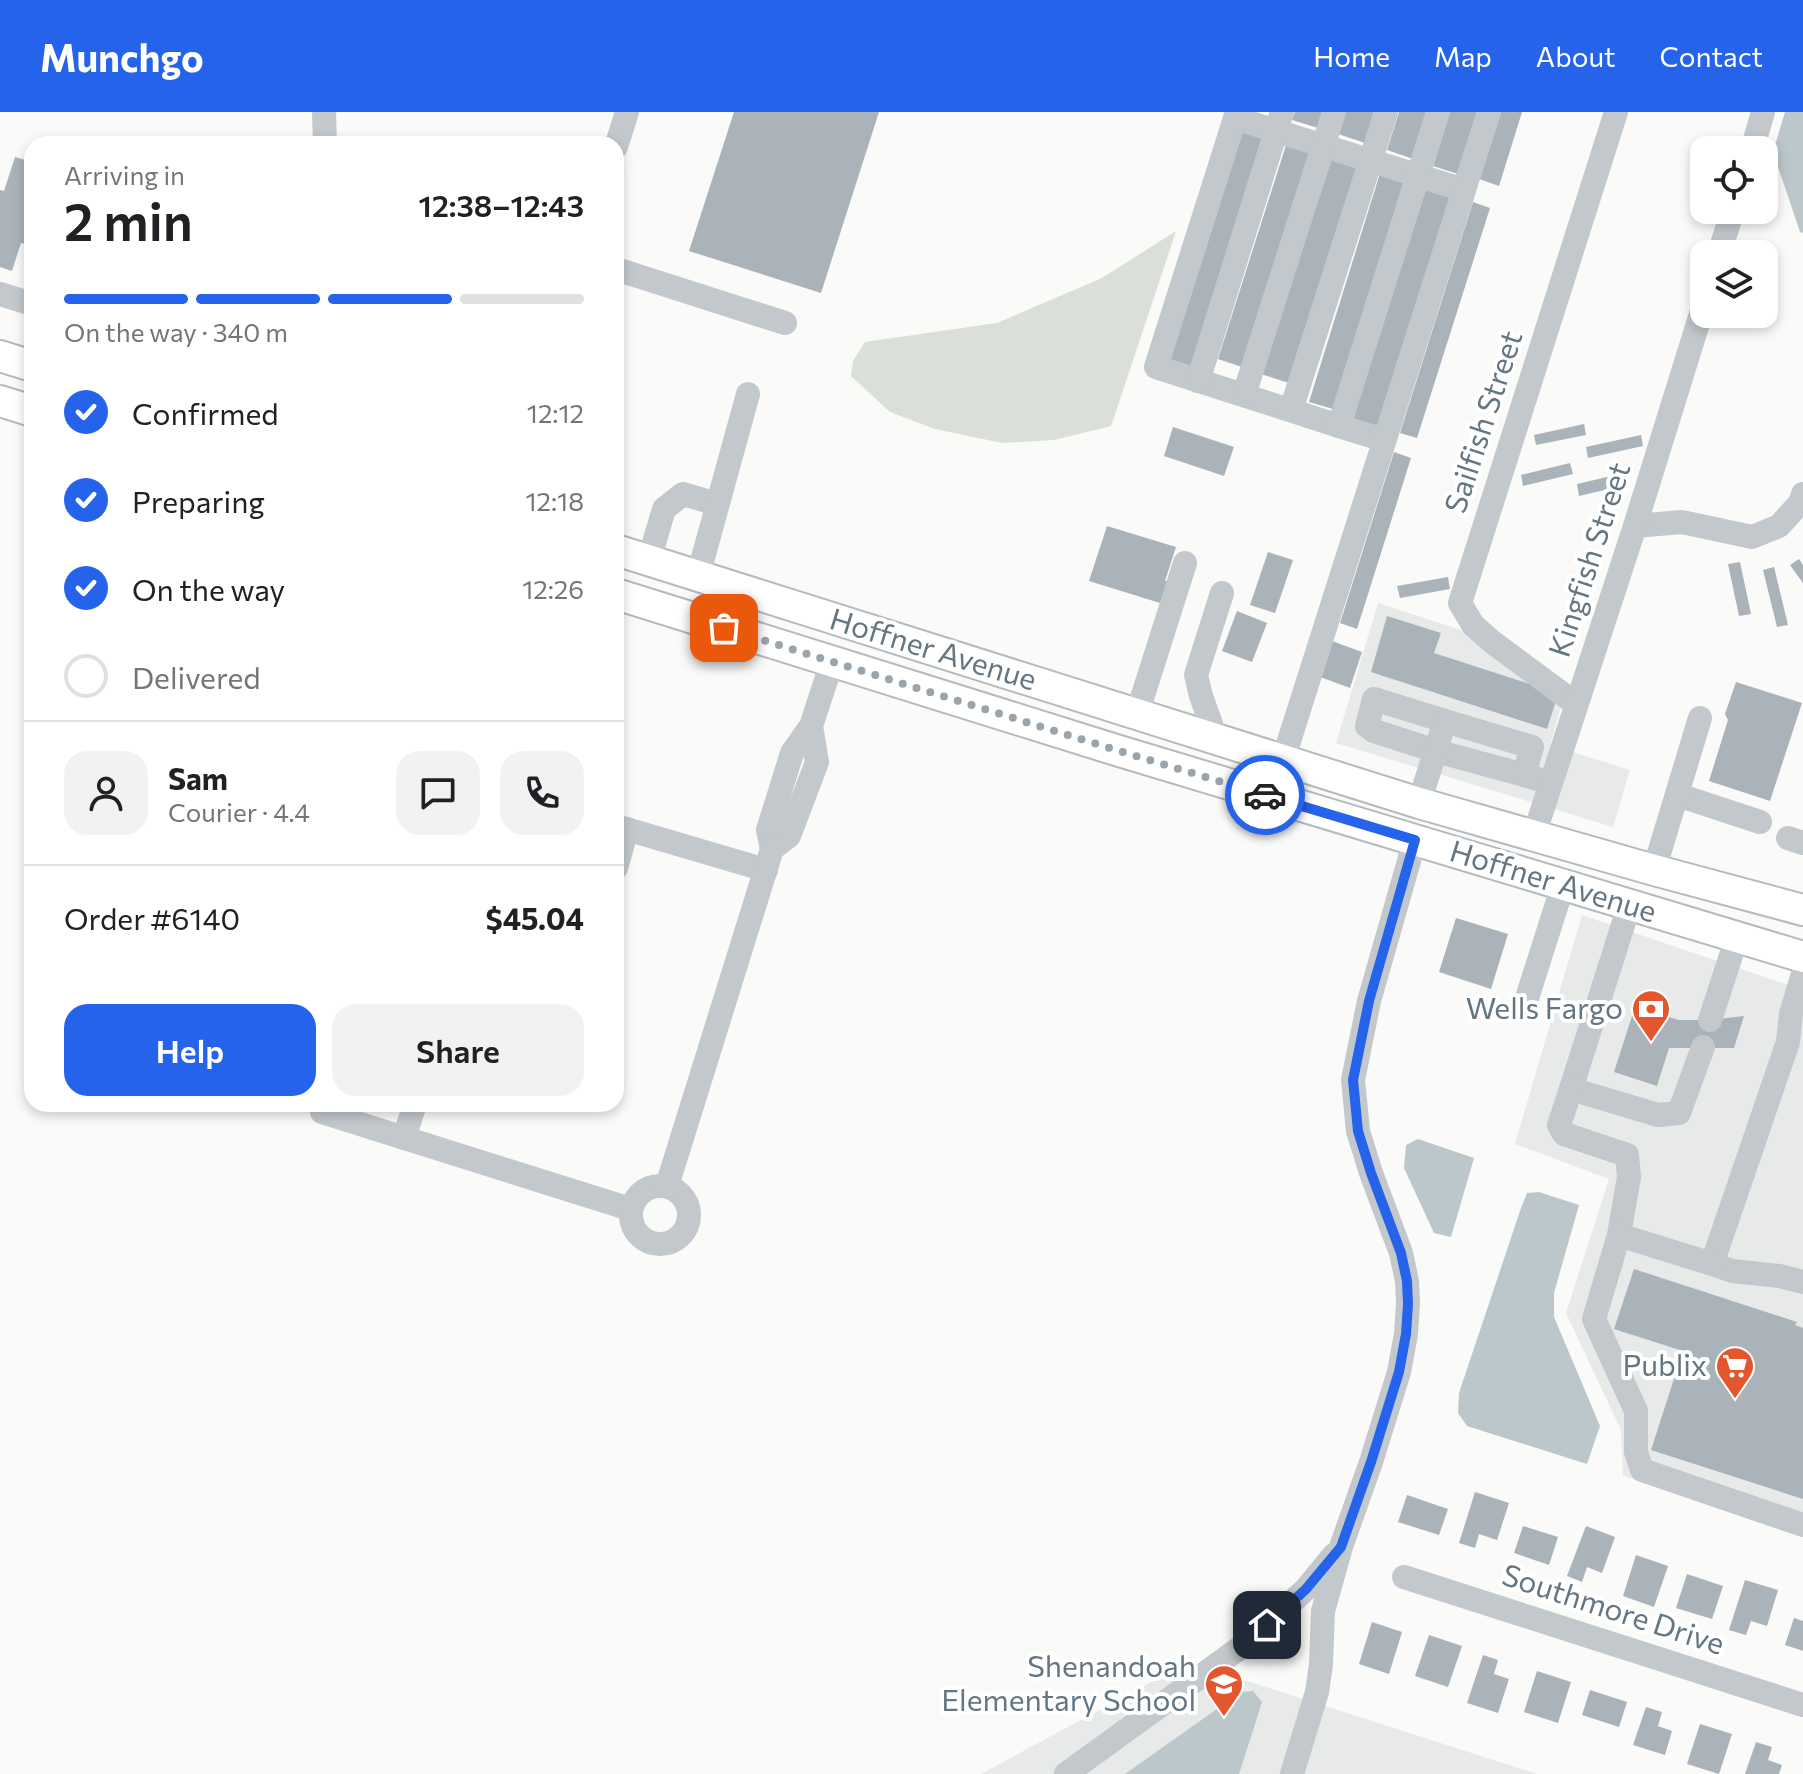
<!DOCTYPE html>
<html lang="en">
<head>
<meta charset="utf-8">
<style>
	body { margin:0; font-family:Commissioner,sans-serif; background:#f2f2f2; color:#202124; height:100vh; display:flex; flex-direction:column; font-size:30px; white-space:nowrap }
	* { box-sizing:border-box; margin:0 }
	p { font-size:26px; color:#757577 }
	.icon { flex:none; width:44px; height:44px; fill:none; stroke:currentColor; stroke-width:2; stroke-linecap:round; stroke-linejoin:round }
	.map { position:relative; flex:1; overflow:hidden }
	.sheet { position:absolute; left:24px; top:24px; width:600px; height:976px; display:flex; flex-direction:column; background:#fff; border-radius:24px; box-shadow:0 4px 12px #0003 }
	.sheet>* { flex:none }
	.fabs { position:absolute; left:1690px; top:24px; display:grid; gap:16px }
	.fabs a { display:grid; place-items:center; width:88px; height:88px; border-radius:16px; background:#fff; box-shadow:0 4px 12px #0003; font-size:40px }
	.pin { position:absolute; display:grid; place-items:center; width:68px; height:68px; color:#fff; margin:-34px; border-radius:16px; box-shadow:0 4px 12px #0006 }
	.courier { position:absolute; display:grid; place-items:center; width:80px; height:80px; margin:-40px; border:6px solid #2563eb; border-radius:50%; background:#fff; color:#222; box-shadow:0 2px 10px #0007 }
	.summary em { font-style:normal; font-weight:600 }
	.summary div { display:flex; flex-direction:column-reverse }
	.summary { display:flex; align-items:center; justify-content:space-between; height:136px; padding:0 40px }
	h1 { font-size:52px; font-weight:600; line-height:60px }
	.bar { display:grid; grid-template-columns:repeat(4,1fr); gap:12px 8px; align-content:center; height:96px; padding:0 40px }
	.bar i { height:10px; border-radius:6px; background:#e0e0e0 }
	.bar .current { background:#2563eb }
	.bar p { grid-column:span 4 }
	.line { display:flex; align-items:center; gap:20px; padding:0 40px; border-top:2px solid #e0e0e0 }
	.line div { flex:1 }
	.round { display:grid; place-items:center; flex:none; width:84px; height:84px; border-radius:24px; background:#f2f2f2 }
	ol { padding:0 40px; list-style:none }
	li { display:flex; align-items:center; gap:24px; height:88px }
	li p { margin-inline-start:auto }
	li .icon { padding:8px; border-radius:50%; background:#2563eb; color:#fff; stroke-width:4 }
	li:last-child { color:#757577 }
	li i { width:44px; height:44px; border:4px solid #e0e0e0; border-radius:50% }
	.action { display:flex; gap:16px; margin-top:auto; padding:16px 40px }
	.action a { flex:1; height:92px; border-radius:24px; background:#2563eb; color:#fff; font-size:32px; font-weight:600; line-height:92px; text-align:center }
	.action a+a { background:#f2f2f2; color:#202124 }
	header { display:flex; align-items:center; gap:48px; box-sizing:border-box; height:112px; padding:0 40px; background:#2563eb; color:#fff }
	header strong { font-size:38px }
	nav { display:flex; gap:44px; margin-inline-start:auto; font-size:28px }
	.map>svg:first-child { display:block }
</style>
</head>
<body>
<header>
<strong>Munchgo</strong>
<nav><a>Home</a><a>Map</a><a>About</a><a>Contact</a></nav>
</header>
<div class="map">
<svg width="1803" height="1662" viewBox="0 0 1803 1662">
	<rect width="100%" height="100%" fill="#fafaf8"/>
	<!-- built -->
	<g fill="#e8e9e9">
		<polygon points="1378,491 1461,518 1544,571 1562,592 1550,633 1630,658 1613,715 1336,631"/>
		<polygon points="1582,803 1803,878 1803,1424 1623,1364 1621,1318 1566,1201 1609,1067 1515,1032"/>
		<polygon points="1188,1550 1537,1662 981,1662"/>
	</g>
	<!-- green -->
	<polygon fill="#dadfd7" points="1176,119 1111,314 1054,328 1002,331 935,317 890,300 851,264 853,249 865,230 997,211 1102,166"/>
	<!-- water -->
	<g fill="#bbc7cb">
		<polygon points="1785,0 1803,0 1803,121 1800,120 1773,40"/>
		<polygon points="1418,1027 1474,1046 1451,1125 1434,1121 1404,1056 1406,1033"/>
		<polygon points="1539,1080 1579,1093 1554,1181 1554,1205 1600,1314 1587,1352 1467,1314 1458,1301 1459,1281 1520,1099 1527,1081"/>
		<polygon points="1253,1579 1262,1590 1239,1662 1125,1662 1241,1580"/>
	</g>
	<!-- building -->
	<g fill="#aab3b9">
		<polygon points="734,0 879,0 821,181 689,139"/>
		<polygon points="1295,0 1323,0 1318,16 1292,8"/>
		<polygon points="1345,0 1375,0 1365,31 1338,22"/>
		<polygon points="1399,0 1428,0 1413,47 1387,38"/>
		<polygon points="1450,0 1478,0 1458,62 1433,54"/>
		<polygon points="1500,0 1522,0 1499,74 1479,67"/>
		<polygon points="1243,15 1266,22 1191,254 1169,247"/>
		<polygon points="1287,30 1311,38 1242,255 1218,247"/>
		<polygon points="15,45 32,50 32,134 21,131 12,159 0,155 0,78 4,79"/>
		<polygon points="1332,46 1359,54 1289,271 1261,262"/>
		<polygon points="1381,58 1405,66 1333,297 1309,290"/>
		<polygon points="1427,74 1454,83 1379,316 1352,307"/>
		<polygon points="1473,90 1490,96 1417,326 1400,321"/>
		<polygon points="1584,312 1586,323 1536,333 1534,323"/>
		<polygon points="1173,315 1234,335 1224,364 1164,344"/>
		<polygon points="1641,323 1643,334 1588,346 1586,335"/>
		<polygon points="1394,340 1411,346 1357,517 1340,511"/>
		<polygon points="1570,351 1573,362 1523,374 1521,363"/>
		<polygon points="1624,361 1626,373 1579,384 1577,372"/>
		<polygon points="1107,414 1176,435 1165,469 1168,469 1160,491 1089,469"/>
		<polygon points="1268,440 1293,448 1275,501 1250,493"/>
		<polygon points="1799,447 1803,453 1803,471 1790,453"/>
		<polygon points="1740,450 1751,502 1739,504 1728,452"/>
		<polygon points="1774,455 1788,513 1777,515 1763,458"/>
		<polygon points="1448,465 1450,477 1400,486 1397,474"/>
		<polygon points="1237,499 1267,511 1252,550 1222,539"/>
		<polygon points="1387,504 1441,521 1434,541 1542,576 1555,592 1547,617 1371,560"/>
		<polygon points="1332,529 1362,540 1350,576 1320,565"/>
		<polygon points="1736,570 1802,591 1770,689 1709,669 1728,608 1725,602"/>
		<polygon points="1456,806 1508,822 1491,877 1439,860"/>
		<polygon points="1635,895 1679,908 1710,908 1744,904 1734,936 1669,936 1657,974 1614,960"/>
		<polygon points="1634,1157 1797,1210 1795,1213 1803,1216 1803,1387 1651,1338 1683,1239 1614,1217"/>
		<polygon points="1475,1380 1509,1391 1497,1428 1479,1422 1475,1436 1459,1431"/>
		<polygon points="1407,1383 1448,1397 1439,1423 1398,1410"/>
		<polygon points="1523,1414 1558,1425 1549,1453 1514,1441"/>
		<polygon points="1586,1414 1615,1425 1602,1461 1587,1455 1582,1470 1567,1464"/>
		<polygon points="1636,1443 1668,1454 1654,1495 1623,1484"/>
		<polygon points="1687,1462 1723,1474 1712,1507 1676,1496"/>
		<polygon points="1745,1468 1778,1478 1767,1514 1751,1509 1746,1523 1729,1518"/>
		<polygon points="1794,1506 1803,1509 1803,1539 1785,1533"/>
		<polygon points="1372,1510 1402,1520 1389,1562 1359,1552"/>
		<polygon points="1429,1523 1462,1534 1448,1575 1415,1564"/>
		<polygon points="1483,1543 1498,1548 1494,1562 1509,1567 1498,1601 1467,1591"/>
		<polygon points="1537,1559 1571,1570 1558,1611 1524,1600"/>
		<polygon points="1590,1578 1627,1590 1619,1615 1582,1603"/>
		<polygon points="1646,1595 1662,1600 1658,1614 1672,1619 1665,1643 1633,1633"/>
		<polygon points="1700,1612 1732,1622 1719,1662 1687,1652"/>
		<polygon points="1756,1630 1772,1635 1768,1648 1782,1653 1779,1662 1745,1662"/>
	</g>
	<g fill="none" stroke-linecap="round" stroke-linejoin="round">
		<defs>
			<g id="major">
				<polyline points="0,244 32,254"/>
				<polyline points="0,289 32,299"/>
				<polyline points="616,438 1419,691 1654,758 1803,798"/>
				<polyline points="616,482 1116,638 1803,845"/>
			</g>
		</defs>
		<!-- major casing -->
		<use href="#major" stroke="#b5babe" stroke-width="34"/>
		<!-- minor -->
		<g stroke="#c3c8cc" stroke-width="24">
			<polyline points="324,0 325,32"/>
			<polyline points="1237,0 1156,255 1339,314"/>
			<polyline points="1235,6 1464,78 1489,0"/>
			<polyline points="616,35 627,0"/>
			<polyline points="1752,38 1763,0"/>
			<polyline points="1719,142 1733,98"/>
			<polyline points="616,157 785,211"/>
			<polyline points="0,182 32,192"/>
			<polyline points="1198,269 1282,0"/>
			<polyline points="1244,283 1334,0"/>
			<polyline points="1291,298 1386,0"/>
			<polyline points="1384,328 1339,314 1438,0"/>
			<polyline points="1635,414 1682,410 1752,425 1779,414 1800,391 1803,382"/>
			<polyline points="649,448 664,397 683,382 717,392"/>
			<polyline points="698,464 748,282"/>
			<polyline points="1576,592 1491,529 1473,513 1460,491 1616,0"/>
			<polyline points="1137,602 1185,451"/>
			<polyline points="1445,609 1374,587 1367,614 1374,619 1436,639 1524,663"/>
			<polyline points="811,614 817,650 789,724 772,737 768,718 792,641 811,614 832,550"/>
			<polyline points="1216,626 1201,584 1196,563 1222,481"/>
			<polyline points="1283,648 1464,78"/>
			<polyline points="1678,683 1760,710"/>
			<polyline points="1419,691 1445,609 1532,635 1524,663 1538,667"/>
			<polyline points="616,714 766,758"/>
			<polyline points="1534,723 1635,414 1704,192"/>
			<polyline points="1788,726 1803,731"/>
			<polyline points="616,756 627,717"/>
			<polyline points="1654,758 1700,606"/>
			<polyline points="1629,794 1571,977 1658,1003 1679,1001 1703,935"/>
			<polyline points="1803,862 1791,902 1788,930 1712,1152 1732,1159 1780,1164 1803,1170"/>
			<polyline points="1527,886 1563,773"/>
			<polyline points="1710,908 1737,825"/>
			<polyline points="1571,977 1559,1013 1564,1022 1627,1043 1629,1065 1619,1123"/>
			<polyline points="325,992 322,1000 630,1097"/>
			<polyline points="404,1026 415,992"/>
			<circle cx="660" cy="1103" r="29"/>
			<polyline points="667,1074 772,737"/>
			<polyline points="1712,1152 1619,1123 1594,1207 1636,1299 1636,1340 1642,1358 1803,1413"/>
			<polyline points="1404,1465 1803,1593"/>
			<polyline points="1066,1662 1248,1530 1306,1477 1334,1443"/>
			<polyline points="1292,1662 1317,1580 1321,1552 1323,1499 1341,1435 1371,1350 1399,1260 1406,1222 1408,1192 1407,1169 1401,1141 1371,1061 1358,1019 1353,968 1369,889 1415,728"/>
		</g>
		<!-- major -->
		<use href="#major" stroke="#fff" stroke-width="30"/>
	</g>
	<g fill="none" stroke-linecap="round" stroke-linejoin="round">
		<!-- done -->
		<polyline stroke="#99a4ac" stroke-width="8" stroke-dasharray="0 14.4" points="724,516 1116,638 1265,683"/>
		<!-- route -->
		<polyline stroke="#2563eb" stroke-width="10" points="1265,683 1415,728 1369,889 1353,968 1358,1019 1371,1061 1401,1141 1407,1169 1408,1192 1406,1222 1399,1260 1371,1350 1341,1435 1306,1477 1267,1513"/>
	</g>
	<!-- icons -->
	<defs>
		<symbol id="bank-pin" viewBox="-11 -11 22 30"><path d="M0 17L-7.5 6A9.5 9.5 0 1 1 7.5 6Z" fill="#e4572e" stroke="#fff"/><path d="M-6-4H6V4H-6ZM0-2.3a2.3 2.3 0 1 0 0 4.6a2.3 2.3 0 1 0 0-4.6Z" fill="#fff"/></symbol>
		<symbol id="supermarket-pin" viewBox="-11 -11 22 30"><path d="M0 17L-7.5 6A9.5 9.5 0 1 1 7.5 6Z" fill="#e4572e" stroke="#fff"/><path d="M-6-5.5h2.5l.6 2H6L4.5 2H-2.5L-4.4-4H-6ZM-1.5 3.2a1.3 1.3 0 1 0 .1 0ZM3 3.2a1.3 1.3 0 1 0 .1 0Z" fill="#fff"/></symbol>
		<symbol id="school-pin" viewBox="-11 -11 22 30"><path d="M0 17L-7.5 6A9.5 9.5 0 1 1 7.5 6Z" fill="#e4572e" stroke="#fff"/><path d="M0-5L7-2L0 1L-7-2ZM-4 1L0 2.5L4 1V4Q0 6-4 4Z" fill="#fff"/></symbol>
	</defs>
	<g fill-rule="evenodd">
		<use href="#bank-pin" x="1629" y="875" width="44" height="60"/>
		<use href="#supermarket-pin" x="1713" y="1232" width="44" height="60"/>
		<use href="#school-pin" x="1202" y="1550" width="44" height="60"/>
	</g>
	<g text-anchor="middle" stroke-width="8" stroke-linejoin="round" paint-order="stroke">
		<!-- street labels -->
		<g font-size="30" fill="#657683" stroke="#fff">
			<text transform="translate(1484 310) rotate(-72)" y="10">Sailfish Street</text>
			<text transform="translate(1590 448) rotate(-72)" y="10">Kingfish Street</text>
			<text transform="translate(933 538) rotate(17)" y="10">Hoffner Avenue</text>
			<text transform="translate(1553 770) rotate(17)" y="10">Hoffner Avenue</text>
			<text transform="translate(1613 1498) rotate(18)" y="10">Southmore Drive</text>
		</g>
		<!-- poi labels -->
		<g font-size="30" fill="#657683" stroke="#fff" text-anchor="end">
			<text x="1623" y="907">Wells Fargo</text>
			<text x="1707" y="1264">Publix</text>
			<text x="1196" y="1565">Shenandoah<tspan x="1196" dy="34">Elementary School</tspan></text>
		</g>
	</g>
</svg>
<div class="fabs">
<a><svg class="icon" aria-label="locate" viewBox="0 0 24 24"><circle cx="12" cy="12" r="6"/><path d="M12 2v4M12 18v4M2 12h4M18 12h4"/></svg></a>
<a><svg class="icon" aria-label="layers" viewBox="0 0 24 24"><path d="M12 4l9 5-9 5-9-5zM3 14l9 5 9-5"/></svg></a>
</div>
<div class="pin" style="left:724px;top:516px;background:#ea580c"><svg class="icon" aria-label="bag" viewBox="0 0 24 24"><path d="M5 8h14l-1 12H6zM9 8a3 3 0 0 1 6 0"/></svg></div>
<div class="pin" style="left:1267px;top:1513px;background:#1f2937"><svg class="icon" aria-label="home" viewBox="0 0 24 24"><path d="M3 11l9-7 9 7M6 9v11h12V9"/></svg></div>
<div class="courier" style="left:1265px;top:683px"><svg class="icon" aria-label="car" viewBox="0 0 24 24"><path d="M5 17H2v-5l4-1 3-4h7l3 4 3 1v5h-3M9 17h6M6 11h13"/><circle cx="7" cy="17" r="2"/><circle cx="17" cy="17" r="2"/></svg></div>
<section class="sheet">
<div class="summary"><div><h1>2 min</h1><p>Arriving in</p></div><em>12:38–12:43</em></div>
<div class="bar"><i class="current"></i><i class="current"></i><i class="current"></i><i></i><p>On the way · 340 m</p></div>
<ol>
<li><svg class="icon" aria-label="check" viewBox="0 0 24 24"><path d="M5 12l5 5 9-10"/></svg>Confirmed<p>12:12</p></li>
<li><svg class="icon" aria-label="check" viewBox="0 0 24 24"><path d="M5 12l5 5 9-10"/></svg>Preparing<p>12:18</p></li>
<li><svg class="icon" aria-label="check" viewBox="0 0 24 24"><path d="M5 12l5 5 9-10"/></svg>On the way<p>12:26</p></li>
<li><i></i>Delivered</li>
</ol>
<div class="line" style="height:144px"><a class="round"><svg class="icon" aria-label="person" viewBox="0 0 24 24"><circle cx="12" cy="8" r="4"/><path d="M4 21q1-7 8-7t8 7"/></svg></a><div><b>Sam</b><p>Courier · 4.4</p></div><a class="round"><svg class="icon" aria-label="chat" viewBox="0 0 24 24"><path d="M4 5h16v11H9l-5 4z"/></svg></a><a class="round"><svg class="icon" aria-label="phone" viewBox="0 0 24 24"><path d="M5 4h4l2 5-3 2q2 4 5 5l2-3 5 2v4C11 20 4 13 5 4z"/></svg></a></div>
<div class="line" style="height:104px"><div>Order #6140</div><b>$45.04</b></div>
<div class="action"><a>Help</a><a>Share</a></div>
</section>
</div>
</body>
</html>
